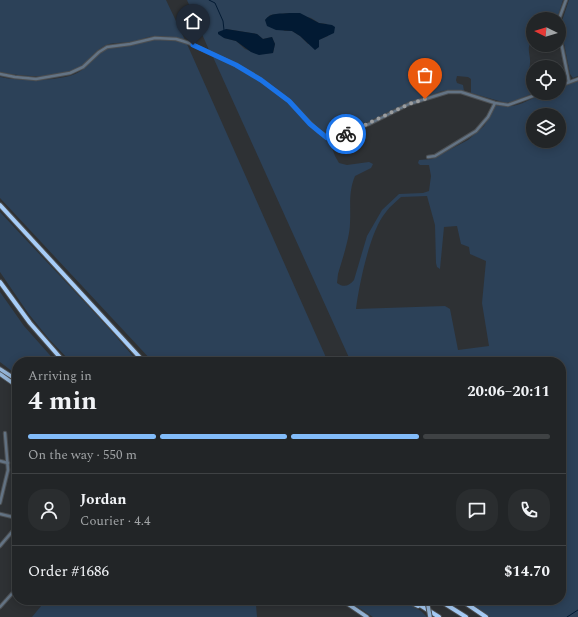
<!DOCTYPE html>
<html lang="en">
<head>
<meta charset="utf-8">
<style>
	body { margin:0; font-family:Spectral,serif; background:#2a2d2f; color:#f1f3f6; height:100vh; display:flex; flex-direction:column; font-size:15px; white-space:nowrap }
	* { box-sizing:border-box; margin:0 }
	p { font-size:13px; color:#a2a5a7 }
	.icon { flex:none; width:22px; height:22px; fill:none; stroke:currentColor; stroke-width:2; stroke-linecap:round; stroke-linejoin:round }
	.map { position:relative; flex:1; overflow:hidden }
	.drawer { position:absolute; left:12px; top:357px; width:554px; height:248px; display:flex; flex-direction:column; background:#222527; border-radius:16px; box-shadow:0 2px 10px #0003,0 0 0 1px #3f4244 }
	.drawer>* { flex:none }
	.needle { width:26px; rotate:275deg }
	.buttons { position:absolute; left:526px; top:12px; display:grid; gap:8px }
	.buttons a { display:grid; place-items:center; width:40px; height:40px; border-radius:50%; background:#222527; box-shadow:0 2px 10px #0003,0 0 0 1px #3f4244; font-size:20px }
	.pin { position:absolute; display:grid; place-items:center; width:34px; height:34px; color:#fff; margin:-41px -17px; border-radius:50% 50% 50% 0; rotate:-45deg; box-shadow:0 0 4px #0007 }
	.pin .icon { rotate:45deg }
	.courier { position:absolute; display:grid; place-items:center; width:40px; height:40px; margin:-20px; border:3px solid #1a73e8; border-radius:50%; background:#fff; color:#222; box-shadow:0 1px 5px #0007 }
	.headline em { font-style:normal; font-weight:700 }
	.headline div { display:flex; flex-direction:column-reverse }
	.headline { display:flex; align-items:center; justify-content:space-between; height:68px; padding:0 16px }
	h1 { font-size:26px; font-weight:700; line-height:30px }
	.bar { display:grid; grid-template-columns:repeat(4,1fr); gap:6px 4px; align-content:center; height:48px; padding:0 16px }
	.bar i { height:5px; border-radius:3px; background:#3f4244 }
	.bar .active { background:#82bcfa }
	.bar p { grid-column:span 4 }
	.line { display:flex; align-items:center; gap:10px; padding:0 16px; border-top:1px solid #3f4244 }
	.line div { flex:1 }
	.round { display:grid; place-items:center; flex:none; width:42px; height:42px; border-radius:16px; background:#2a2d2f }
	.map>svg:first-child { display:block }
</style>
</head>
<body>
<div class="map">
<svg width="578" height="617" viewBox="0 0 578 617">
	<rect width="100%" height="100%" fill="#2e3134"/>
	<!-- green -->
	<g fill="#2c4158" fill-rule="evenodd">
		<path d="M 0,0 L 166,0 L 185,40 C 173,37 160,35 148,37 C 142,39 137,41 130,42 C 122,43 112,42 104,46 C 91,53 85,68 70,72 C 46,78 23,77 0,72 Z"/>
		<path d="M 187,0 L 563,0 L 557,19 L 533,19 L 533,41 C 525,46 531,55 530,63 C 530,67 528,72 527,76 L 533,84 L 534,93 L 511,102 L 506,103 L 471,93 L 471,79 L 468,77 L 457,76 L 456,80 L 457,83 L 463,85 L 464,91 L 456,90 L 442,91 L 403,105 L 368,122 L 333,137 C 317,135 305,115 294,104 C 288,97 280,92 273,86 C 253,72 232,60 209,50 ZM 290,13 L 311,18 L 319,23 L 327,24 L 328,36 L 308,44 L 300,36 L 292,31 L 285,31 L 265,20 L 270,15 ZM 226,29 L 257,34 L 263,39 L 272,37 L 275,44 L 273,53 L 258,54 L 245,49 L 236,41 L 224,38 Z"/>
		<polygon points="569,0 578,0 578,76 573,78 570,74 561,28 562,21"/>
		<path d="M 158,39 L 176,41 L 187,44 L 328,362 L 153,362 L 0,198 L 0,77 C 18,81 63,82 79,72 C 88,67 94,56 104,50 C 114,44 145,40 158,39 Z"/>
		<path d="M 213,57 L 232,65 L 251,76 L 285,100 L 307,124 L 331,145 L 335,156 L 339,163 L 347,165 L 369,162 L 373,164 L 371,168 L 355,176 C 348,193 351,206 350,223 C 350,237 342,260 338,274 L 337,283 C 344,288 349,286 354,280 L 367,236 L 382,210 L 399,194 L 423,193 L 429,191 L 431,176 L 429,165 L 420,165 L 418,163 L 419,160 L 432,159 L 468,140 L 484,126 L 496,105 C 520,110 526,99 546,93 C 550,92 555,93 559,93 L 559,88 L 578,81 L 578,617 L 490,617 L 467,600 L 561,600 L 561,362 L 351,362 ZM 533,115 L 559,115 L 559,141 L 533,141 ZM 427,196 L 435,225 L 436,263 L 437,267 L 440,269 L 444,227 L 457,226 L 461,244 L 469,247 L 470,254 L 486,261 L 482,303 L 489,346 L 458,350 L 450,309 L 445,306 L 356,309 C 359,285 370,230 386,212 C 390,206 396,202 401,197 Z"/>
		<path d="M 0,212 C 46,262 94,310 138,362 L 71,362 L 49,339 L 28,313 L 0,272 Z"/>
		<polygon points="0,292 24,326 56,362 17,362 17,375 0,362"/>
		<polygon points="46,600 242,600 256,605 257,617 32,617"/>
		<polygon points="347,600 402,600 421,611 427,617 373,617"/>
	</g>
	<!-- water -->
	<g fill="#021a33">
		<path d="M 290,13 L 300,13 L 319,23 L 332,25 L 335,27 L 334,33 L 319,40 L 319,47 L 315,50 L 300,36 L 292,31 L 276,30 L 267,26 L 265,20 C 270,12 281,14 290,13 Z"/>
		<polygon points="226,29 257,34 263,39 272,37 275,44 273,53 259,55 251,52 236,41 224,38 218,34 218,32"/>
	</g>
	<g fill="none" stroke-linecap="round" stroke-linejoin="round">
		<!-- stream -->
		<g stroke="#021a33" stroke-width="1">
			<polyline points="209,0 215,3 223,21 224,30"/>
			<polyline points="567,617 578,610"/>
		</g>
		<defs>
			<g id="minor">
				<polyline points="559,19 566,0"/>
				<polyline points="559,32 569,82"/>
				<polyline points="0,74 15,77 36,79 70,73 83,67 99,52 107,47 130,44 155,38 176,39 189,43 234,64 257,77 289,101 318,131 332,139 369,124 409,104 448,92 461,92 495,103 508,105 541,93"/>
				<polyline points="559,86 578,79"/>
				<polyline points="428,157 435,156 476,131 488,117 495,103"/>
				<polyline points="0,461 8,463"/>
				<polyline points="0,503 8,470 5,433"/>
				<polyline points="0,514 17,518"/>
				<polyline points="0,546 17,526"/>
				<polyline points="0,607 17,588"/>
			</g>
			<g id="major">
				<polyline points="0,369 17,380"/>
				<polyline points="0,374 17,386"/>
				<polyline points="342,600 367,617"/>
			</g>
			<g id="highway">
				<polyline points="0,205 144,362"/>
				<polyline points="0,282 30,323 64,362"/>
				<polyline points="406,600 418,606"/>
				<polyline points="412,600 439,617"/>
				<polyline points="439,600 466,617"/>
				<polyline points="461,600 486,617"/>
			</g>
		</defs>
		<!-- minor casing -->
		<use href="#minor" stroke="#4c4f52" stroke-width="4.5"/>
		<!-- major casing -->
		<use href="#major" stroke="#4c4f52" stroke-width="5.5"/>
		<!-- highway casing -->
		<use href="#highway" stroke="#4c4f52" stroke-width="6"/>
		<!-- minor -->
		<use href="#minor" stroke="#637384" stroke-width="2.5"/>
		<!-- major -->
		<use href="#major" stroke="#94b4d7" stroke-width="3.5"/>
		<!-- highway -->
		<use href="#highway" stroke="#a7cdf8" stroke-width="4"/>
		<defs>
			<polyline id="major-bridge" points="427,600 430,617"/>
		</defs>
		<!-- major-bridge casing -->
		<use href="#major-bridge" stroke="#4c4f52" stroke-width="5.5" stroke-linecap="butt"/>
		<!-- major-bridge -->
		<use href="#major-bridge" stroke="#94b4d7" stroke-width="3.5"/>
	</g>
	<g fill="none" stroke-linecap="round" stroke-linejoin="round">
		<!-- done -->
		<polyline stroke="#9b9d9f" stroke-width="4" stroke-dasharray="0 7.2" points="346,134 409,104 425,99"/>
		<!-- route -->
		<polyline stroke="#1a73e8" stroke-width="5" points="193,45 236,65 261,80 289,101 310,124 327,138 334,139 346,134"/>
	</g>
</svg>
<div class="buttons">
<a><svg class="needle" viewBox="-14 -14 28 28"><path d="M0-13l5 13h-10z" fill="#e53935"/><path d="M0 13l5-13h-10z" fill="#a2a5a7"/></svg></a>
<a><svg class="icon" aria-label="locate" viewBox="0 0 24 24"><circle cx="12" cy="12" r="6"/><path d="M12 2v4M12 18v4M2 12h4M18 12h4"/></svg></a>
<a><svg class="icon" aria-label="layers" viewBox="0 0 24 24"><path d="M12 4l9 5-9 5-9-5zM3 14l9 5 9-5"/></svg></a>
</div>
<div class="pin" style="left:425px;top:99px;background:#ea580c"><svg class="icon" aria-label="bag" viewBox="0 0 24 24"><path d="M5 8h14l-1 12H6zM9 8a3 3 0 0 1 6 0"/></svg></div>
<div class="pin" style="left:193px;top:45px;background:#1f2937"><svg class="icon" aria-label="home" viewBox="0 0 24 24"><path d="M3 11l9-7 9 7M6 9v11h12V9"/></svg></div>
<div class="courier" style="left:346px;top:134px"><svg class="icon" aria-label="bike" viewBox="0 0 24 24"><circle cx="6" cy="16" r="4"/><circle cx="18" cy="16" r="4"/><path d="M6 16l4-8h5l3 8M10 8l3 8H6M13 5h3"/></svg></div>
<section class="drawer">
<div class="headline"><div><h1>4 min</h1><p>Arriving in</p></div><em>20:06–20:11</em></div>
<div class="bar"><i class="active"></i><i class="active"></i><i class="active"></i><i></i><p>On the way · 550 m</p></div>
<div class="line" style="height:72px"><a class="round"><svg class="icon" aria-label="person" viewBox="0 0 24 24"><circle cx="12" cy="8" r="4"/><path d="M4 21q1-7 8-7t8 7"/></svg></a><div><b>Jordan</b><p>Courier · 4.4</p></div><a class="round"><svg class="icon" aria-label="chat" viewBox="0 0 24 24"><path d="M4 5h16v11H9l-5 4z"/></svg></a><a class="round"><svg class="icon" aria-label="phone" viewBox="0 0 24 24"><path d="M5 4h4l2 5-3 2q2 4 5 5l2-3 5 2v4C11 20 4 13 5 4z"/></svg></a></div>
<div class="line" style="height:52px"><div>Order #1686</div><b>$14.70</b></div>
</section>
</div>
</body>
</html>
